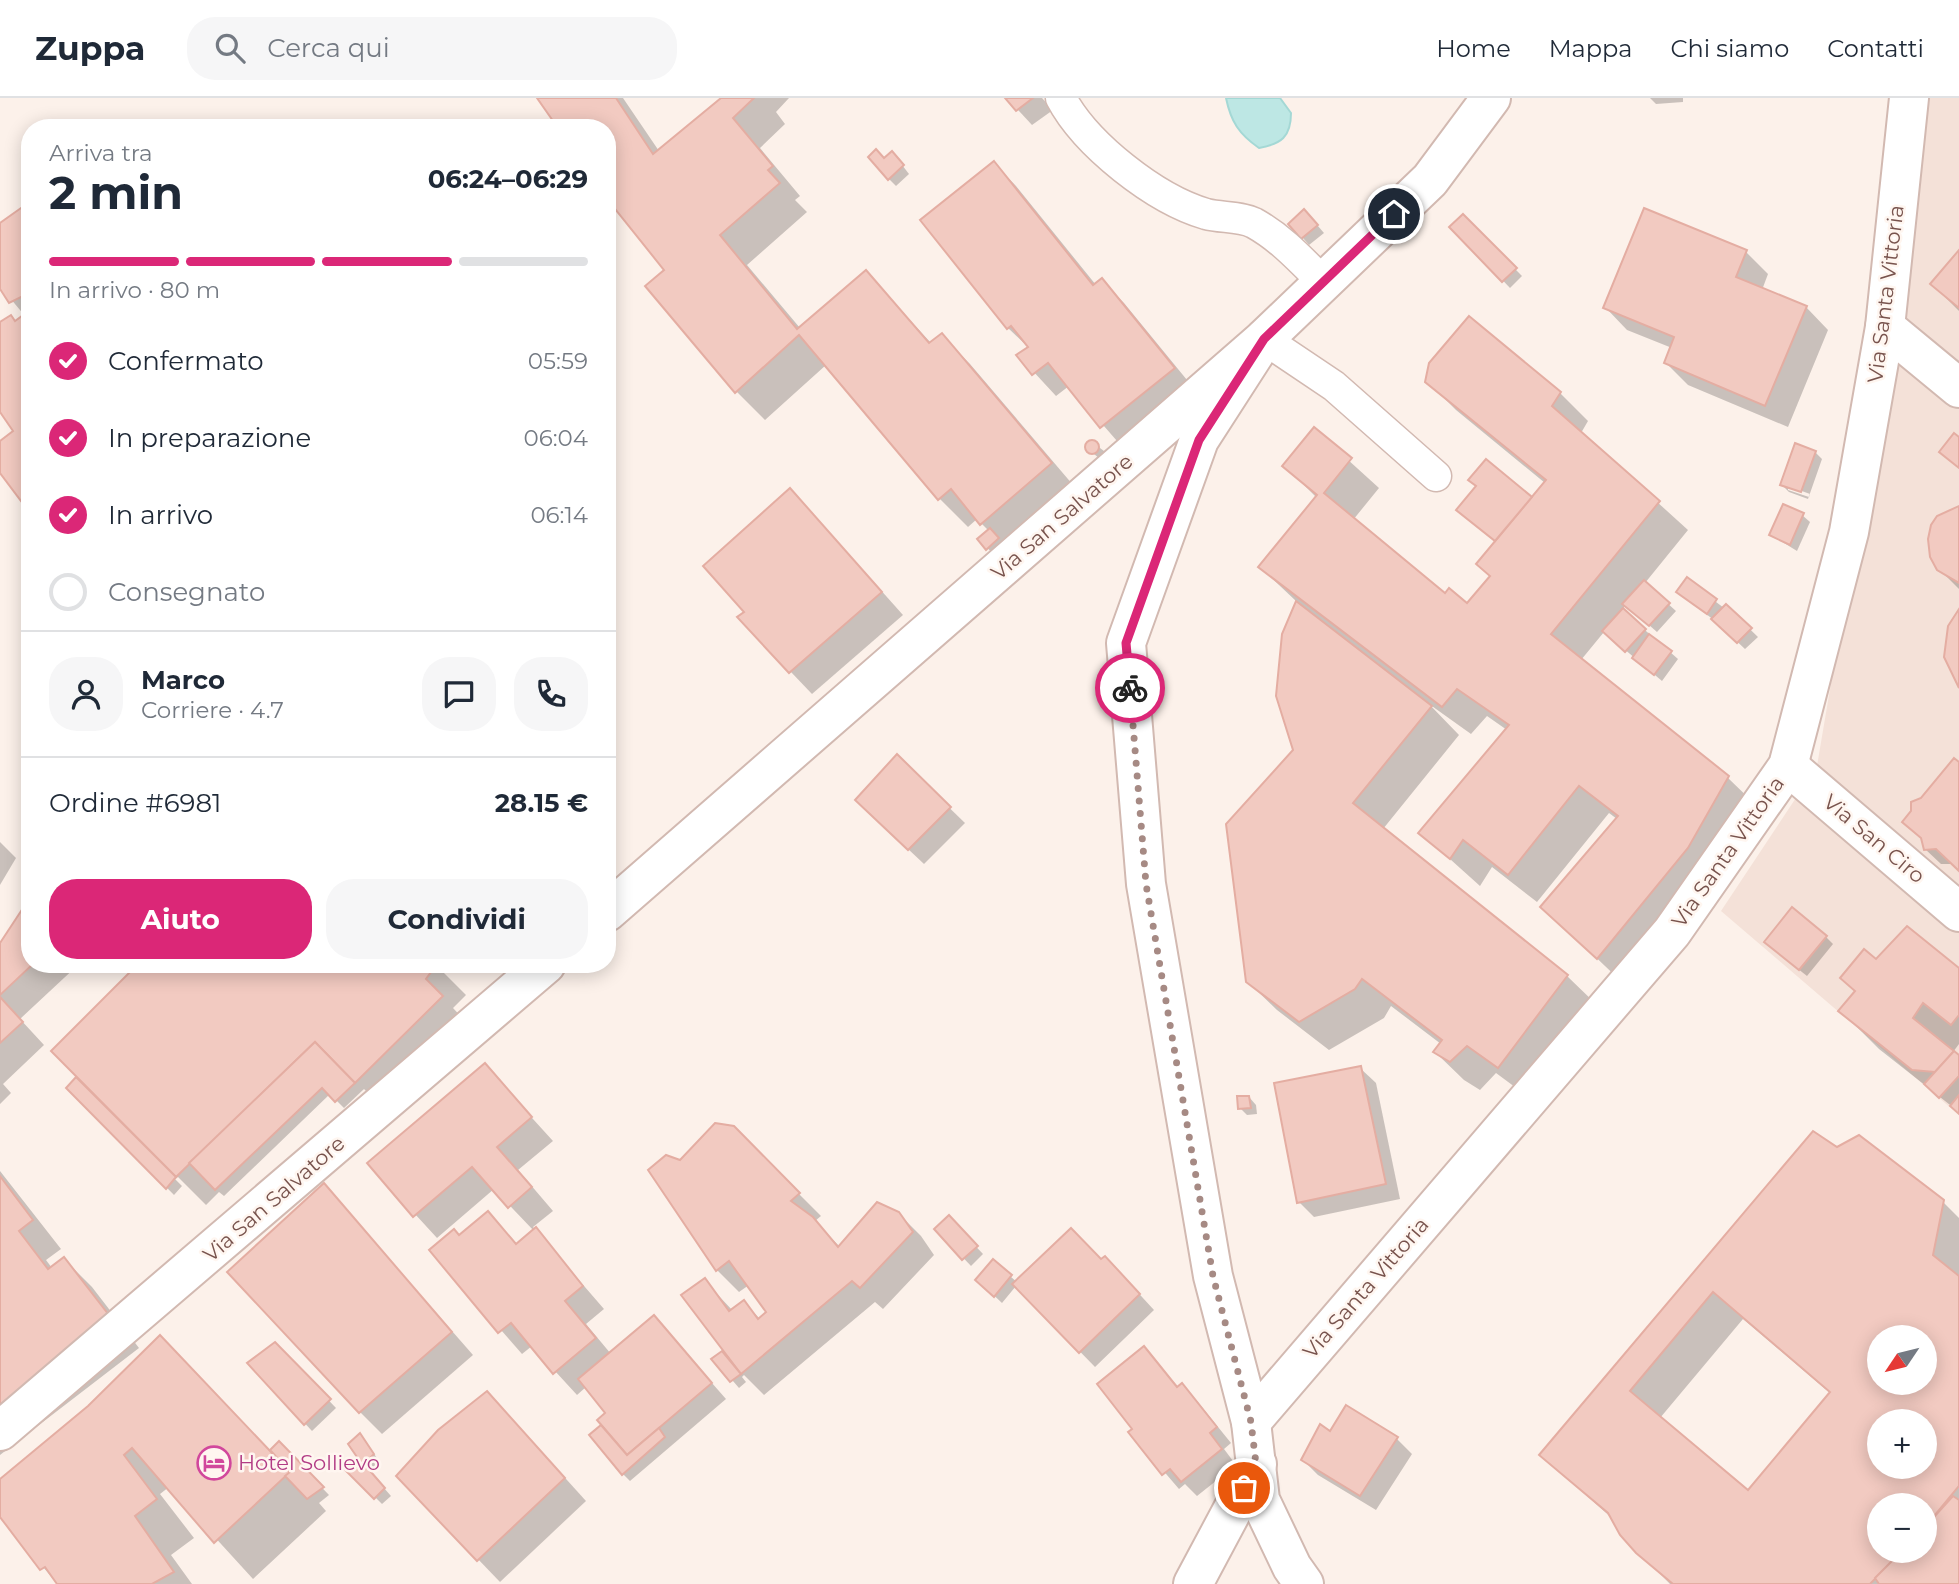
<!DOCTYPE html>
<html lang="it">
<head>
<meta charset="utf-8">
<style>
	body { margin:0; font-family:Montserrat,sans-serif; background:#f6f6f7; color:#1f2937; height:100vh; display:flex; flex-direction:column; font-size:26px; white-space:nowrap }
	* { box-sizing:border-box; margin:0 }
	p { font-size:23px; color:#747a83 }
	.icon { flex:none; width:38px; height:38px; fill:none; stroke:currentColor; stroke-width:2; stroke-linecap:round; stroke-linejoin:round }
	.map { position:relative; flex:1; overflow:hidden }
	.panel { position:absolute; left:21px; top:21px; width:595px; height:854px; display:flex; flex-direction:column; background:#fff; border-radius:28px; box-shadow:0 4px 18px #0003 }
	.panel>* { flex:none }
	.needle { width:46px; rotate:235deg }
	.buttons { position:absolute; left:1867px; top:1227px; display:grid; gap:14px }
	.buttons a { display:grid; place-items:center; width:70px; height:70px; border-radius:50%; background:#fff; box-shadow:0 4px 18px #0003; font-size:35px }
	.pin { position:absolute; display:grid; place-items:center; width:60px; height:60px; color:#fff; margin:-30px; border:4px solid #fff; border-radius:50%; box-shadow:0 2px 7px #0007 }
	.courier { position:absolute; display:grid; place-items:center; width:70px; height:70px; margin:-35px; border:5px solid #db2777; border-radius:50%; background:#fff; color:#222; box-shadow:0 2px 9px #0007 }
	.head em { font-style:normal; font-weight:700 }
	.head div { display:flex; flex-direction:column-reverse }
	.head { display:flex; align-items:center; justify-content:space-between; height:119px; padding:0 28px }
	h1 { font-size:46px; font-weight:700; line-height:52px }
	.bar { display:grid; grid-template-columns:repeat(4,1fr); gap:10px 7px; align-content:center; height:84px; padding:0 28px }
	.bar i { height:9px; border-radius:5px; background:#e0e1e3 }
	.bar .on { background:#db2777 }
	.bar p { grid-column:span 4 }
	.line { display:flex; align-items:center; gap:18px; padding:0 28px; border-top:2px solid #e0e1e3 }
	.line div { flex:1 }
	.round { display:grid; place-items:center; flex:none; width:74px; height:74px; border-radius:28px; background:#f6f6f7 }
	ol { padding:0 28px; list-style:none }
	li { display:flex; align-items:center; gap:21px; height:77px }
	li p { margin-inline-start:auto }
	li .icon { padding:7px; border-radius:50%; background:#db2777; color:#fff; stroke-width:4 }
	li:last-child { color:#747a83 }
	li i { width:38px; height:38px; border:4px solid #e0e1e3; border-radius:50% }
	.cta { display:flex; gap:14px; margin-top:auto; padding:14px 28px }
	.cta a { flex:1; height:80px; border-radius:28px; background:#db2777; color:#fff; font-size:28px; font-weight:700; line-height:80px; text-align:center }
	.cta a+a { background:#f6f6f7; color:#1f2937 }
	header { display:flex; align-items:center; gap:42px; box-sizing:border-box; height:98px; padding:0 35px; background:#fff; border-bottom:2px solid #e0e1e3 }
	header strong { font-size:33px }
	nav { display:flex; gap:38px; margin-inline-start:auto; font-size:24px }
	.search { width:490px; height:63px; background:#f6f6f7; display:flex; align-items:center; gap:18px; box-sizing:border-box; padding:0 24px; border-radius:28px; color:#747a83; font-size:26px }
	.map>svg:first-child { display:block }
</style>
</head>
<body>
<header>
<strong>Zuppa</strong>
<div class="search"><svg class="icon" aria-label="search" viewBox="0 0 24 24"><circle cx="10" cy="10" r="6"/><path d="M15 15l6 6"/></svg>Cerca qui</div>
<nav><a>Home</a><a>Mappa</a><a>Chi siamo</a><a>Contatti</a></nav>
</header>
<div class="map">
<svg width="1959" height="1486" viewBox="0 0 1959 1486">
	<rect width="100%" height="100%" fill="#fcf1ea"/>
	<!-- residential -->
	<polygon fill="#f4e1d8" points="1930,0 1959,0 1959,1017 1721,813 1817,668"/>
	<!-- water -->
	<path fill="#bde7e4" stroke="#a4d8d5" stroke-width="2" d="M 1226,0 L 1280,0 L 1291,15 C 1291,39 1281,46 1259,50 C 1239,36 1231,24 1226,0 Z"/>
	<!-- shadow -->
	<g fill="#0003" fill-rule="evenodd">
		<polygon points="540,0 623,0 659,53 723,0 789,0 776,14 785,26 760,50 800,98 795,102 807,114 747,167 800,230 866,174 931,245 942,238 970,266 1079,394 995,458 979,441 989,433 977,421 968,429 939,400 826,267 765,322 736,293 666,172 607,30"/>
		<polygon points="1007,0 1042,0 1053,12 1032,27"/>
		<polygon points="1650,0 1683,0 1683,4 1656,6"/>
		<polygon points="885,62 899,63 909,76 896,88 889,81"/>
		<polygon points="994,65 1016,88 1096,187 1102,183 1124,205 1196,293 1124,351 1069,288 1056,298 1019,258 1029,250 1008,230"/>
		<polygon points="1463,118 1522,178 1510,190 1452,129"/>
		<polygon points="1311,120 1324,135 1309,147 1291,126"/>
		<polygon points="30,121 30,412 0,372 0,345 15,333 0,311 0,226 16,224 25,218 0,188 0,127"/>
		<polygon points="1746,154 1768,176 1762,192 1806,209 1828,232 1788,329 1688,287 1666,265 1672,250 1627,232 1605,209"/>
		<polygon points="1959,154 1959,213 1932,186"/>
		<polygon points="1427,283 1560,295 1588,323 1581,335 1688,432 1645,485 1676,513 1657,534 1626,507 1622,512 1678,561 1662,583 1604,534 1581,562 1728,680 1757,708 1626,888 1543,809 1617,721 1609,715 1537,804 1492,769 1480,788 1421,735 1507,632 1487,618 1471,636 1429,606 1459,637 1383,731 1567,878 1596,906 1527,998 1496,975 1480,992 1464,982 1435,954 1441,946 1391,908 1384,920 1329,952 1277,912 1247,883 1295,652 1284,537 1297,504 1260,469 1317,400 1285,368 1314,331 1379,390 1353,422 1446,497 1468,507 1491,479 1497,444 1466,419 1532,401 1545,385 1456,312"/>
		<polygon points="1092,344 1104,353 1105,357 1100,361 1087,350"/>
		<path d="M 1815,354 L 1822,361 L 1808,401 L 1789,394 L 1782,387 ZM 1788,388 L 1810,396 L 1809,399 L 1788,392 Z"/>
		<polygon points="1959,410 1959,491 1939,471"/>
		<polygon points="812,415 903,517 812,596 790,573 746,515"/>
		<polygon points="1802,417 1810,424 1797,453 1771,437"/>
		<polygon points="1687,482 1724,510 1726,508 1758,539 1745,551 1714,522 1686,501"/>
		<polygon points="897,659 965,725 924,766 872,717"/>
		<polygon points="1959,666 1959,772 1953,766 1941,766 1925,751 1922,702"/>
		<polygon points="0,744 16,760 0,787"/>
		<polygon points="30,804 30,866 79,866 20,921 44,947 3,986 11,995 0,1006 0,848"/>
		<polygon points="1826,839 1833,846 1807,878 1773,851"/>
		<polygon points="1877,864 1959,873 1959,946 1953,954 1959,959 1959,1014 1879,951 1841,913 1856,894 1842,880"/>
		<polygon points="435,866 466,897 453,910 470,928 385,1012 364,991 344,1010 330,996 224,1098 219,1094 206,1107 178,1079 175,1081 182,1088 174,1097 69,990 79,979"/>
		<polygon points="500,866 516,866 507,874"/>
		<polygon points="484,967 553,1043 518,1072 553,1113 533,1129 604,1211 586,1226 611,1256 654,1219 726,1301 630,1383 623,1376 610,1339 608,1315 586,1289 577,1297 532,1248 522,1256 431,1152 459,1139 488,1115 518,1147 534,1133 494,1091 437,1140 369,1066"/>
		<polygon points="1360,970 1376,985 1400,1101 1314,1119 1299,1104"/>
		<polygon points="1249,999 1256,1007 1257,1016 1247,1017 1240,1010"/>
		<polygon points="733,1030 821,1118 815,1123 840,1149 898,1115 921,1138 934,1157 883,1211 875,1204 764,1297 744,1277 742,1279 746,1284 739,1290 714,1261 736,1266 704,1182 733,1213 744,1204 760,1221 769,1214 749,1187 739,1194 717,1172 680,1064"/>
		<path d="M 1836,1051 L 1943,1104 L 1959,1120 L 1959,1486 L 1670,1486 L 1621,1436 L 1614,1422 L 1541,1357 ZM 1743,1221 L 1831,1296 L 1748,1394 L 1660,1320 ZM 1880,1239 L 1925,1239 L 1925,1284 L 1880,1284 ZM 1880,1323 L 1925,1323 L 1925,1368 L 1880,1368 ZM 1880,1407 L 1925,1407 L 1925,1452 L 1880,1452 Z"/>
		<polygon points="0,1073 61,1151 46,1162 52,1170 64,1161 92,1189 139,1250 0,1357"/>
		<polygon points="324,1087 473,1257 382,1336 360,1314"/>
		<polygon points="949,1120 983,1156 971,1168 936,1131"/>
		<polygon points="993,1164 1017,1184 1102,1164 1120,1175 1154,1212 1095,1269 1016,1188 1002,1205 985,1189"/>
		<polygon points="275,1246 336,1310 312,1333 249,1265"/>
		<polygon points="1144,1250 1179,1290 1182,1288 1197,1303 1231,1345 1224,1351 1236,1367 1197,1398 1185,1386 1179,1391 1130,1334 1134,1331"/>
		<polygon points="89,1309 270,1354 279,1345 329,1397 319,1405 326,1413 253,1481 169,1389 160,1396 194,1440 171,1457 192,1486 57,1486 0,1416 0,1383"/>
		<polygon points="1346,1310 1397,1341 1412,1356 1376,1412 1318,1377 1303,1362 1330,1336"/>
		<polygon points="509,1318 586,1403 500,1484 398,1378"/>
		<polygon points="360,1337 380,1364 370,1374 391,1398 382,1406 348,1372 361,1362"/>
	</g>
	<!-- building -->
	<g fill="#f2cac1" stroke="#e4ada2" stroke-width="2" fill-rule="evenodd">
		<polygon points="537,0 616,0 653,56 721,0 754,0 733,20 773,68 768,72 780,85 720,137 797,231 866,172 929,245 942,235 1052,365 980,427 951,391 938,402 799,237 735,295 645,188 664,172 607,101 607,30 558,30"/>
		<polygon points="1005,0 1033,0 1016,13"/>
		<polygon points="876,51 884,60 892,53 904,67 888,82 868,59"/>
		<polygon points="994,63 1093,187 1102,180 1175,270 1100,330 1048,265 1032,277 1016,257 1028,249 1011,228 1007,231 920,122"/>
		<polygon points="21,110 30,121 30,202 27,196 9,205 0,191 0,125"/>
		<polygon points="1644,110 1747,152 1736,179 1807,208 1765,308 1664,265 1674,239 1603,210"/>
		<polygon points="1304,111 1318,127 1301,141 1288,126"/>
		<polygon points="1463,116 1517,170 1502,184 1449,129"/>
		<polygon points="1959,152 1959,210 1930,186"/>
		<polygon points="30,212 30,415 0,375 0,343 13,333 0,314 0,224 11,217 15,223"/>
		<polygon points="1469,218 1561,294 1552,308 1660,403 1551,536 1729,678 1688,750 1597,861 1540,809 1618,718 1579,688 1508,777 1463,742 1450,761 1418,735 1509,627 1457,591 1442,609 1258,469 1317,397 1282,368 1314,329 1352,360 1324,395 1445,495 1449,490 1467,505 1490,478 1476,466 1546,382 1425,284 1429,265"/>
		<polygon points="1954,335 1959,339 1959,370 1939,354"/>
		<circle cx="1092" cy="349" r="7"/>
		<polygon points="1795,345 1816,353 1801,394 1780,387"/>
		<polygon points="1486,361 1532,399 1495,443 1456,412 1476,388 1468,382"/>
		<polygon points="790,390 882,494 789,575 737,519 744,514 703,468"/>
		<polygon points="1783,406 1804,415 1790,447 1769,437"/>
		<polygon points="1959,408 1959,485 1937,472 1930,459 1928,441 1931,427 1937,418"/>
		<polygon points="990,430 999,440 986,452 977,441"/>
		<polygon points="1687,479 1717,501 1707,516 1676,494"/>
		<polygon points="1644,482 1670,505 1649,528 1622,506"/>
		<polygon points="1296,503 1432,608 1353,705 1568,877 1498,970 1467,948 1450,964 1433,954 1442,942 1362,881 1355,891 1299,924 1246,884 1226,726 1293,652 1276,598 1282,536"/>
		<polygon points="1726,506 1752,530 1737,545 1711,521"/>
		<polygon points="1623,510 1646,531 1625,554 1602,533"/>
		<polygon points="1959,511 1959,590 1944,559 1948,528"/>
		<polygon points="1649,536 1672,553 1654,577 1632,560"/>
		<polygon points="897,656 951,709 908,752 855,702"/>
		<polygon points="1954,660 1959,664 1959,773 1936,751 1924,752 1921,740 1902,724 1911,713 1911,704 1921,700"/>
		<polygon points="29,801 30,866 33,866 0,897 0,845"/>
		<polygon points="1792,809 1827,838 1799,872 1764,844"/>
		<polygon points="1907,828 1959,870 1959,917 1951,927 1923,905 1913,920 1954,953 1935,974 1912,972 1838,913 1855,893 1840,880 1864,851 1876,861"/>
		<polygon points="138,866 437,866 426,881 443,898 355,985 315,944 176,1079 51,953"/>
		<polygon points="0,899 23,924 0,945"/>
		<polygon points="315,944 355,985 335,1004 322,990 215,1092 189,1065"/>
		<polygon points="1954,953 1959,957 1959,978 1939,1000 1924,986"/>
		<polygon points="485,965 532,1019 497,1049 532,1089 508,1110 472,1069 413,1119 367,1065"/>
		<polygon points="1361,968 1386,1086 1297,1105 1274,985"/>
		<polygon points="76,979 176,1079 166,1091 66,990"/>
		<polygon points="1959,997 1959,1016 1950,1008"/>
		<polygon points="1237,998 1249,998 1251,1010 1238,1011"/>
		<polygon points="715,1025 734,1028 800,1095 791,1103 813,1119 838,1149 877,1104 899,1114 913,1134 860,1190 852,1183 741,1276 681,1197 705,1180 729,1213 744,1202 758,1221 766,1214 729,1163 716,1173 648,1072 666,1057 680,1062"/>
		<path d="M 1813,1033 L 1837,1049 L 1859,1037 L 1944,1102 L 1933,1157 L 1959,1178 L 1959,1388 L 1925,1429 L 1925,1407 L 1880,1407 L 1880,1452 L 1903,1452 L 1870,1486 L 1673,1486 L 1636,1455 L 1620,1437 L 1608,1415 L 1539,1357 ZM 1713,1194 L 1830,1294 L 1748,1392 L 1630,1293 ZM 1880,1239 L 1925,1239 L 1925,1284 L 1880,1284 ZM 1880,1323 L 1925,1323 L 1925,1368 L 1880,1368 Z"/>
		<polygon points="0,1078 33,1122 19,1133 48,1171 64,1159 112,1221 0,1307"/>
		<polygon points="324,1085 452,1234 359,1315 227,1174"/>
		<polygon points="488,1113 516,1146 536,1129 583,1188 565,1203 596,1240 553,1276 511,1225 498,1235 429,1152 454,1131 459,1137"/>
		<polygon points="949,1117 978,1148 962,1162 934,1131"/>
		<polygon points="1071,1130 1101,1161 1105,1158 1140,1196 1079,1255 1012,1186"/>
		<polygon points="993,1161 1012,1177 994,1199 975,1182"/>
		<polygon points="654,1217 712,1285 627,1357 597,1322 605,1315 578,1281"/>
		<polygon points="160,1237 290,1374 214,1445 132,1350 124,1357 157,1401 135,1418 174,1474 152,1486 57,1486 45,1469 40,1472 0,1419 0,1381 88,1308"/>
		<polygon points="275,1244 331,1301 304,1327 247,1265"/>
		<polygon points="1144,1248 1177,1289 1182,1285 1217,1329 1210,1335 1222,1351 1181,1384 1170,1371 1162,1377 1128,1334 1132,1331 1097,1286"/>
		<polygon points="722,1253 741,1276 730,1284 711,1261"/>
		<polygon points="487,1293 565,1380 477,1463 396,1378 438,1332"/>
		<polygon points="1346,1307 1398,1339 1360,1398 1301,1362 1320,1326 1330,1333"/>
		<polygon points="601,1327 627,1357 659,1330 665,1339 622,1377 589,1337"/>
		<polygon points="360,1335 374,1356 364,1366 385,1390 374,1401 345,1372 359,1362 348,1346"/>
		<polygon points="279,1343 324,1389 307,1401 285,1378 290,1374 270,1352"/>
		<polygon points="1953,1398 1959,1402 1959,1486 1879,1486 1875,1480 1903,1452 1925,1452 1925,1429"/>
	</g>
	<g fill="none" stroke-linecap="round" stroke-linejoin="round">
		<defs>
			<g id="service">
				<path d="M 1061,0 C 1086,47 1155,101 1206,116 C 1221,120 1240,118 1254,125 C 1281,140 1301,162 1323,184"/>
				<polyline points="1264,241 1334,288 1436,378"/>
			</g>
			<g id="minor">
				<polyline points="1885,229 1959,290"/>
				<polyline points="1264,241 1199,342 1126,545 1146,786 1213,1178 1251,1324 1260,1402 1292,1469 1304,1486"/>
				<polyline points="1788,668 1959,814"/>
				<polyline points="607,814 1264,241 1430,82 1491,0"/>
				<polyline points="1251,1324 1672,834 1788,668 1849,434 1885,229 1909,0"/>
				<polyline points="0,1333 546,866"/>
				<polyline points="1193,1486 1257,1366"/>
			</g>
		</defs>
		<!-- service casing -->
		<use href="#service" stroke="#d2b9b1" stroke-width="33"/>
		<!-- minor casing -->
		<use href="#minor" stroke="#d2b9b1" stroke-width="42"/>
		<!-- service -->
		<use href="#service" stroke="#fff" stroke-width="30"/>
		<!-- minor -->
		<use href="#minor" stroke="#fff" stroke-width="38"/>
	</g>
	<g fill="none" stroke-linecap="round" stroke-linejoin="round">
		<!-- done -->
		<polyline stroke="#a68a84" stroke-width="7" stroke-dasharray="0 12.6" points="1130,590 1146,786 1213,1178 1251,1324 1256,1366 1244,1390"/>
		<!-- route -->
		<polyline stroke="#db2777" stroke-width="9" points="1130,590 1126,545 1199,342 1264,241 1394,116"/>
	</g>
	<!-- icons -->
	<defs>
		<symbol id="hotel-ring" viewBox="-11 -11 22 22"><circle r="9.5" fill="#fff6f0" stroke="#d1479c" stroke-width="1.5"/><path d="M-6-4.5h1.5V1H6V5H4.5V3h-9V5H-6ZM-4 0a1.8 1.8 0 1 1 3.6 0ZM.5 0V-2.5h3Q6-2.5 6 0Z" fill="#d1479c"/></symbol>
	</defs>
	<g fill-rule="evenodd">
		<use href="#hotel-ring" x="195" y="1346" width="38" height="38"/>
	</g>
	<g text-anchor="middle" stroke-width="5" stroke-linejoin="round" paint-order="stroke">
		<!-- street labels -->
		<g font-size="21" fill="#78534d" stroke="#fff6f0">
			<text transform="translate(1886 196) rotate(-83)" y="7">Via Santa Vittoria</text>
			<text transform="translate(1062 419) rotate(-41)" y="7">Via San Salvatore</text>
			<text transform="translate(1874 741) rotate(40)" y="7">Via San Ciro</text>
			<text transform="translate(1728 754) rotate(-55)" y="7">Via Santa Vittoria</text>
			<text transform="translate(274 1101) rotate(-41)" y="7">Via San Salvatore</text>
			<text transform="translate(1366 1190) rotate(-49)" y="7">Via Santa Vittoria</text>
		</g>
		<!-- hotel labels -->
		<g font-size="21" fill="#b23c85" stroke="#fff6f0" text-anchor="start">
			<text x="238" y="1372">Hotel Sollievo</text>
		</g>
	</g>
</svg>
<div class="buttons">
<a><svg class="needle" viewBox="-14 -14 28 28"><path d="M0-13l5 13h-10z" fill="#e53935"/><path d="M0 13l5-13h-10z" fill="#747a83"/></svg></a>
<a>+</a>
<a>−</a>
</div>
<div class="pin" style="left:1244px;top:1390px;background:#ea580c"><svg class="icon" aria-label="bag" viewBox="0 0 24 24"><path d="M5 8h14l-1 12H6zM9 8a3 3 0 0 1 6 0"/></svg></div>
<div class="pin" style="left:1394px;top:116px;background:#1f2937"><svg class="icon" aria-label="home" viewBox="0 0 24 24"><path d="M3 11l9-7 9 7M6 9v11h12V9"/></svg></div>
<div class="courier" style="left:1130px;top:590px"><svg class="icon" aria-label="bike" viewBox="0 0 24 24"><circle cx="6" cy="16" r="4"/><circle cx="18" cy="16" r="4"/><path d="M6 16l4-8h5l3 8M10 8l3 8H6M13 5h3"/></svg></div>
<section class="panel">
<div class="head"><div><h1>2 min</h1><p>Arriva tra</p></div><em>06:24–06:29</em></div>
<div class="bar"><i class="on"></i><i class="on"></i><i class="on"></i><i></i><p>In arrivo · 80 m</p></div>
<ol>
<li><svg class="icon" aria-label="check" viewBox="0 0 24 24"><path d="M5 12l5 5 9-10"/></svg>Confermato<p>05:59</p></li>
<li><svg class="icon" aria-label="check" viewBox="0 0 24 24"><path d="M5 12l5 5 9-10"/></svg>In preparazione<p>06:04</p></li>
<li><svg class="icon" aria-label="check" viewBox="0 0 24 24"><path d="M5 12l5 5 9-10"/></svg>In arrivo<p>06:14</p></li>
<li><i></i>Consegnato</li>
</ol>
<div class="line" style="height:126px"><a class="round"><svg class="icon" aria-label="person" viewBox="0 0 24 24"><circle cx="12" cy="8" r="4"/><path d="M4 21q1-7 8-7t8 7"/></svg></a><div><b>Marco</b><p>Corriere · 4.7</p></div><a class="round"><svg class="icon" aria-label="chat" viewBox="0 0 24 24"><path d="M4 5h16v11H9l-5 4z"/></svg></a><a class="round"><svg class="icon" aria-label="phone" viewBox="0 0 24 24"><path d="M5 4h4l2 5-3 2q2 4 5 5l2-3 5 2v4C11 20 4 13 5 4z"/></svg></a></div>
<div class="line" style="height:91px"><div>Ordine #6981</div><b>28.15 €</b></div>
<div class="cta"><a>Aiuto</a><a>Condividi</a></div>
</section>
</div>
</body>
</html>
